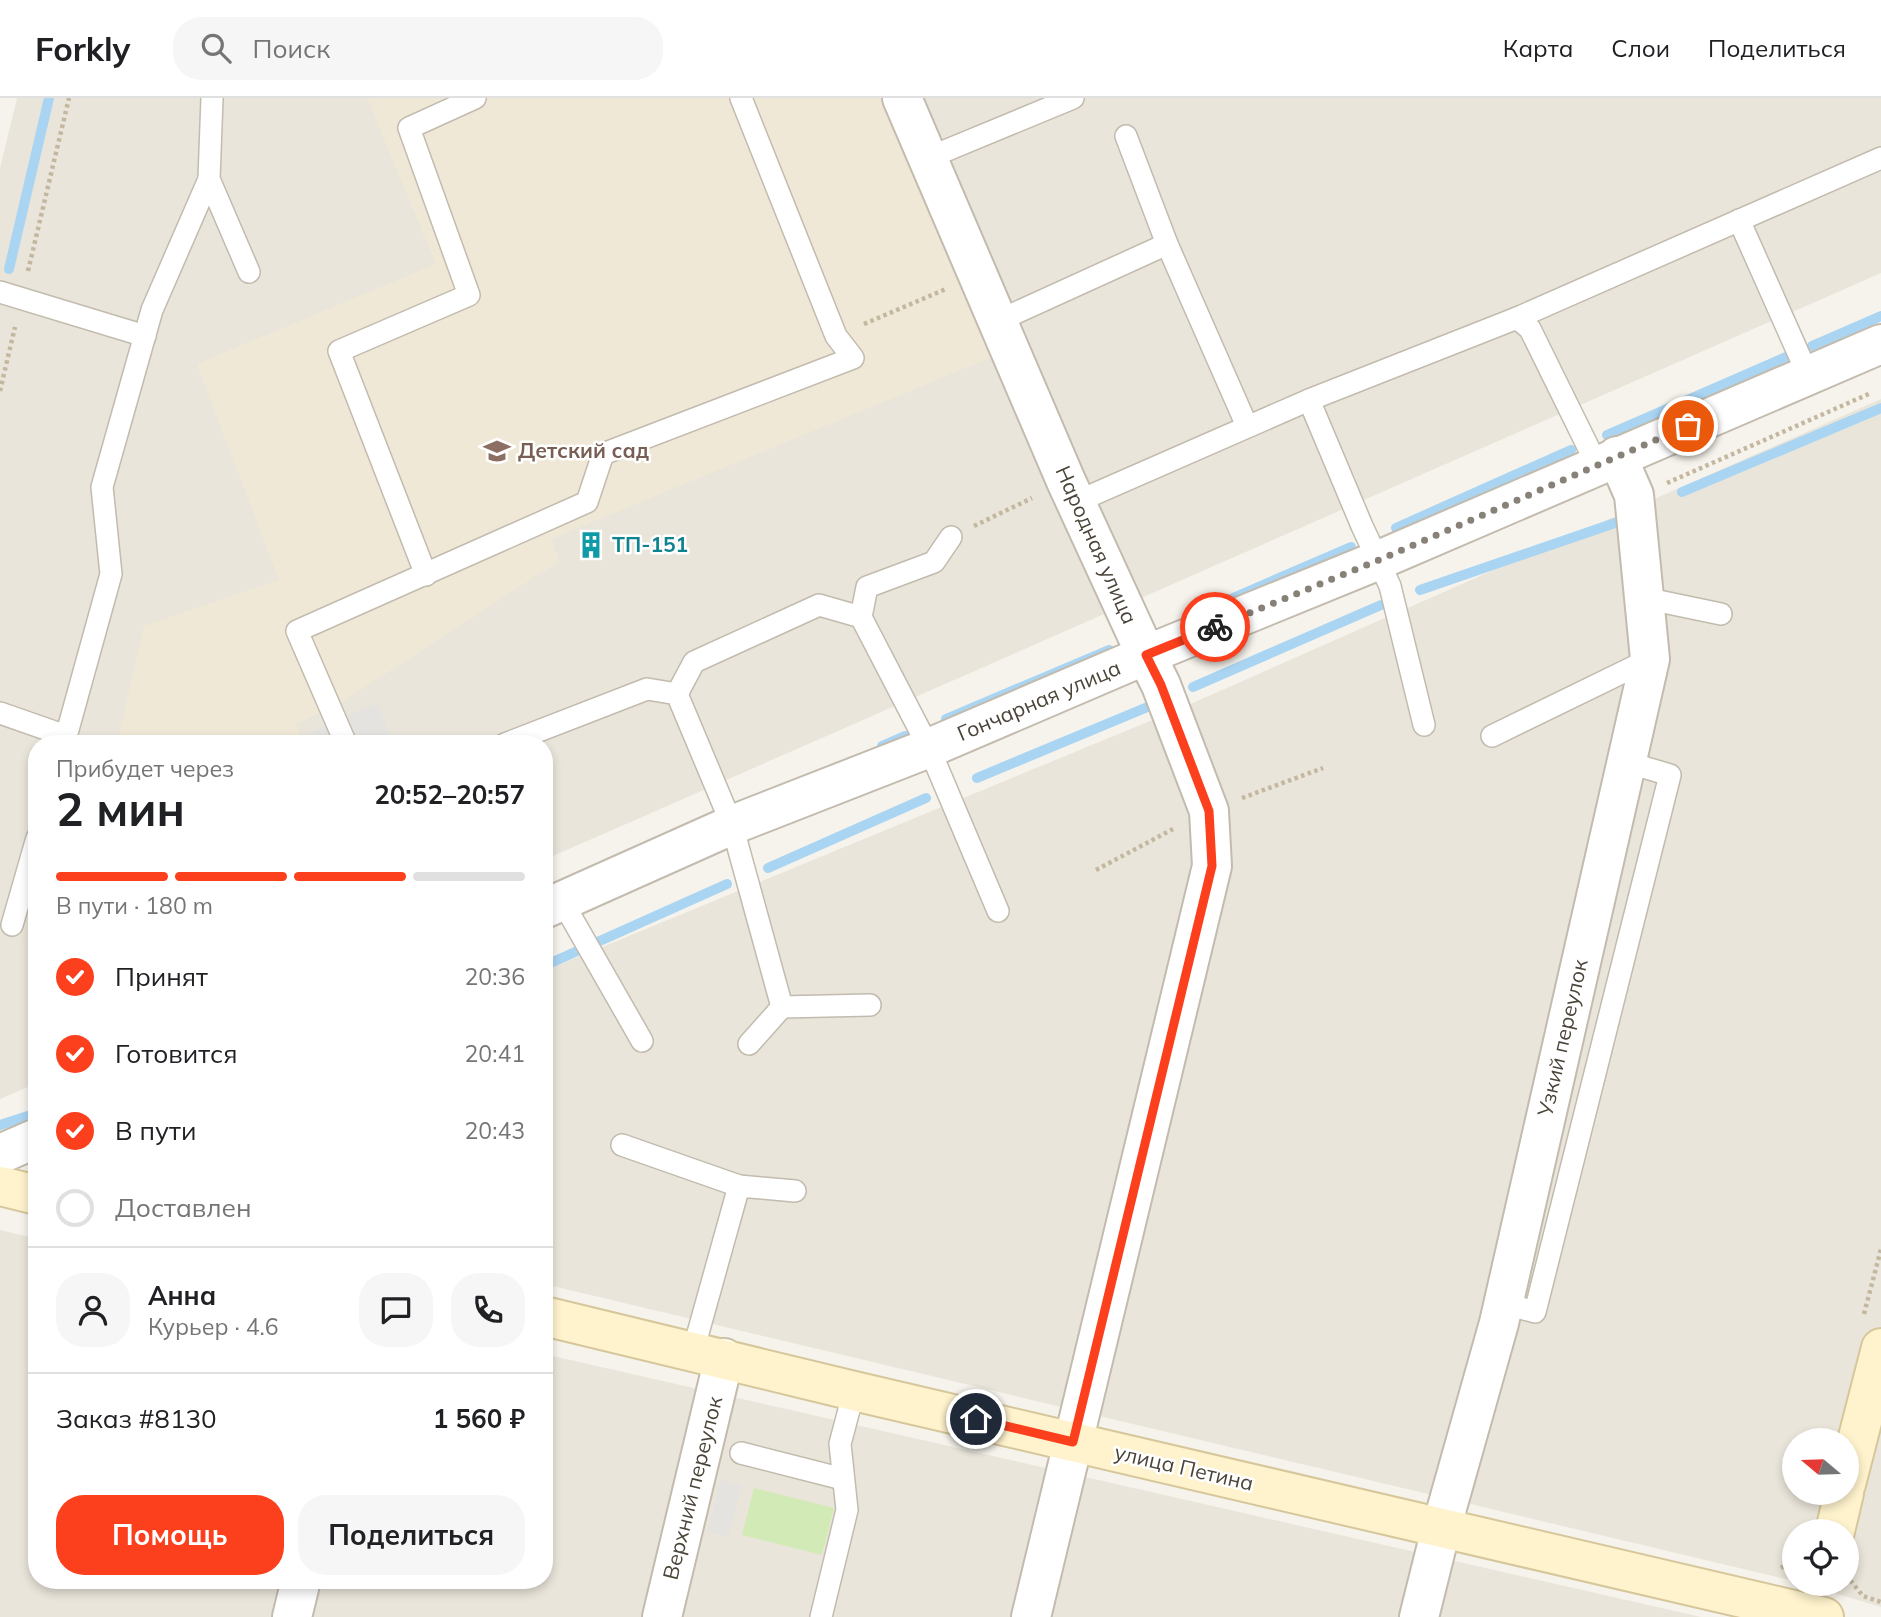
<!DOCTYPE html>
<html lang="ru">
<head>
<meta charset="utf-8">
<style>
	body { margin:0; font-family:Mulish,sans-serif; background:#f6f6f6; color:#202124; height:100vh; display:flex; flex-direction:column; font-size:26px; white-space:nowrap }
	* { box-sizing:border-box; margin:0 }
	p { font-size:23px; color:#757577 }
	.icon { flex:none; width:38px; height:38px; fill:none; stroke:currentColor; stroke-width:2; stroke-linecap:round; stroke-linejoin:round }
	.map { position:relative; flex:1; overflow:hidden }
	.sheet { position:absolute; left:28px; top:637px; width:525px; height:854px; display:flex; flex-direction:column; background:#fff; border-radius:28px; box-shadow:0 4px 10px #0003 }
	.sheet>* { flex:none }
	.needle { width:46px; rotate:289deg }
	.controls { position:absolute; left:1782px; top:1330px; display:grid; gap:14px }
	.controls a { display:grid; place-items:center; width:77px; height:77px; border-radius:50%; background:#fff; box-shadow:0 4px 10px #0003; font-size:35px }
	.pin { position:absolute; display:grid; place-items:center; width:60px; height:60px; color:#fff; margin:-30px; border:4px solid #fff; border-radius:50%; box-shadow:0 2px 7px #0007 }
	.courier { position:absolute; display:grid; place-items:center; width:70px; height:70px; margin:-35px; border:5px solid #fc3f1d; border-radius:50%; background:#fff; color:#222; box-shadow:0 2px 9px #0007 }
	.overview em { font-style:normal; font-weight:700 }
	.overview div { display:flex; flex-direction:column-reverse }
	.overview { display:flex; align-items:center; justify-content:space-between; height:119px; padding:0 28px }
	h1 { font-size:46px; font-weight:700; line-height:52px }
	.bar { display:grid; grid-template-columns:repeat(4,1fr); gap:10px 7px; align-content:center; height:84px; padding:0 28px }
	.bar i { height:9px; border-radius:5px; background:#e0e0e0 }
	.bar .current { background:#fc3f1d }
	.bar p { grid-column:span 4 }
	.line { display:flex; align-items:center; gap:18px; padding:0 28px; border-top:2px solid #e0e0e0 }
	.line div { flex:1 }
	.round { display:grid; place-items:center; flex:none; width:74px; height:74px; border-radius:28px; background:#f6f6f6 }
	ol { padding:0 28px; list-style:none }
	li { display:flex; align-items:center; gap:21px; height:77px }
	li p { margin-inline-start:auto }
	li .icon { padding:7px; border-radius:50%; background:#fc3f1d; color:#fff; stroke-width:4 }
	li:last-child { color:#757577 }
	li i { width:38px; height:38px; border:4px solid #e0e0e0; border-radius:50% }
	.button { display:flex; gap:14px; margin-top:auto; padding:14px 28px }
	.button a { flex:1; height:80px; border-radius:28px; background:#fc3f1d; color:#fff; font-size:28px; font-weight:700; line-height:80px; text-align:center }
	.button a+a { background:#f6f6f6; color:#202124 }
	header { display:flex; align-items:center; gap:42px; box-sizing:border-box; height:98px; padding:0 35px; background:#fff; border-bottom:2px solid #e0e0e0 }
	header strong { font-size:33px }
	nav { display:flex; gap:38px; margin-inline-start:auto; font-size:24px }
	.search { width:490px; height:63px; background:#f6f6f6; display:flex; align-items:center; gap:18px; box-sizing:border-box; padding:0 24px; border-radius:28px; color:#757577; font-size:26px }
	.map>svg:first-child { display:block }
</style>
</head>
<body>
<header>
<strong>Forkly</strong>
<div class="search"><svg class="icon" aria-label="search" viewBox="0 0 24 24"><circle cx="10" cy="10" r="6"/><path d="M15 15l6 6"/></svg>Поиск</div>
<nav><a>Карта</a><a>Слои</a><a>Поделиться</a></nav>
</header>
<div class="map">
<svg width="1881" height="1519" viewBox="0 0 1881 1519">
	<rect width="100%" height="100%" fill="#f6f3ec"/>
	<!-- residential -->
	<g fill="#eae5da" fill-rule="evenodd">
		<polygon points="17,0 1881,0 1881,175 544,762 544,646 37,646 37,985 0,1001 0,70"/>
		<path d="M 1881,301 L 1881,1509 L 1804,1486 L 1846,1486 L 1846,1433 L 1794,1433 L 1794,1483 L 544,1186 L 544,873 L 1179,611 ZM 1794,1342 L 1846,1342 L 1846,1395 L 1794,1395 Z"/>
		<polygon points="0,1132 37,1141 37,1482 544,1482 544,1256 1701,1519 0,1519"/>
	</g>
	<!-- education -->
	<polygon fill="#efe8d6" points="367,0 881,0 992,259 551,441 559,463 342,604 296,626 304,646 117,646 144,528 279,482 197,266 436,166"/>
	<!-- green -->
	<polygon fill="#d2eab5" points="754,1390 834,1410 822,1457 742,1437"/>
	<!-- parking -->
	<g fill="#e5e3e0">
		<polygon points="377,605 394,646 318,646 312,633"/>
		<polygon points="720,1382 742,1387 728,1439 707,1434"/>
	</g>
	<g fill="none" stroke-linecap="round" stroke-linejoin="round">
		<!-- stream -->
		<g stroke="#a9d4f2" stroke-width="10">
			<polyline points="9,171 49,0"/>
			<polyline points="1812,248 1881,218"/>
			<polyline points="1607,337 1786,259"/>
			<polyline points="1682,394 1881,310"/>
			<polyline points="1396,430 1571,352"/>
			<polyline points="1420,492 1615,425"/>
			<polyline points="1187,520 1351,449"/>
			<polyline points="1193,589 1381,507"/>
			<polyline points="946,621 1109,552"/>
			<polyline points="882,648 905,638"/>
			<polyline points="977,680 1150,608"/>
			<polyline points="768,770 926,700"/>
			<polyline points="593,846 727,786"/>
			<polyline points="544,868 575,854"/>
			<polyline points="0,1027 37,1015"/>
		</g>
		<defs>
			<g id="lane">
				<polyline points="212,0 209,81 249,174"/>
				<polyline points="1126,38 1167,146 1247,328"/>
				<polyline points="928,60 1073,0"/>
				<polyline points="1739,122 1808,277"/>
				<polyline points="0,194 145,238"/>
				<polyline points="1517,220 1881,60"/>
				<polyline points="998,223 1167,146"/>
				<polyline points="1309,302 1362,428 1390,488 1424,627"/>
				<polyline points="1076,404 1309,302 1517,220 1530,231 1597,367"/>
				<polyline points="426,477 339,253 469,197 409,30 475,0"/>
				<polyline points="1644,500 1721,516"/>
				<polyline points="861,519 867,489 934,464 951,439"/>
				<polyline points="677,596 694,564 819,507 861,519 929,650 998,813"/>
				<polyline points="0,615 66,638"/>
				<polyline points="1492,638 1650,561"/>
				<polyline points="64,646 111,476 102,389 152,212 209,81"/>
				<polyline points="346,646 297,533 587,404 603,356 853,260 836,238 741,0"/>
				<polyline points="505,646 647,591 677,596 732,727 782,909 749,946"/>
				<polyline points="562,803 642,943"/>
				<polyline points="12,827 37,740"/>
				<polyline points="782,909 870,907"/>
				<polyline points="622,1047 739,1088"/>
				<polyline points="1503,1205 1535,1214 1670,677 1626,664"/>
				<polyline points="693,1253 739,1088 795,1093"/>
				<polyline points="741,1355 843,1381"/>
				<polyline points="821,1519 847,1412 840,1346 854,1293"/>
			</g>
			<g id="street">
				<polyline points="902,0 1066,383 1146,557 1161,587 1209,713 1212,768 1031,1519"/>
				<polyline points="544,811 732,727 929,650 1146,557 1379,462 1881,246"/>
				<polyline points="0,1056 37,1040"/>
				<polyline points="292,1519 301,1482"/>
				<polyline points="662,1519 724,1260"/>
				<polyline points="1419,1519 1441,1431 1499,1225 1650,561 1634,397 1617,358"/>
			</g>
			<g id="secondary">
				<polyline points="0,1088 37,1097"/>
				<polyline points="544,1218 854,1293 1824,1519"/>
				<polyline points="1846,1386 1881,1250"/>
				<polyline points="1835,1433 1844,1395"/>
			</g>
		</defs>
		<!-- lane casing -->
		<use href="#lane" stroke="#c2bbae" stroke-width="24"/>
		<!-- street casing -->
		<use href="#street" stroke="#c2bbae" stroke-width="42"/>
		<!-- secondary casing -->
		<use href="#secondary" stroke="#d6c79b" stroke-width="42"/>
		<!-- path -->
		<g stroke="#c4b79f" stroke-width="4.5" stroke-dasharray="3.5 3.5" stroke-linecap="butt">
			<polyline points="28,173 69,0"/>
			<polyline points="864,226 946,191"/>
			<polyline points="0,293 15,229"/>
			<polyline points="1667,385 1871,295"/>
			<polyline points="974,428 1032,400"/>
			<polyline points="1242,700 1323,670"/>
			<polyline points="1096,772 1173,731"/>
			<polyline points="1864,1216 1881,1151"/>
			<polyline points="1781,1470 1794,1462"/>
			<polyline points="1846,1477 1863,1498 1881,1504"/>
		</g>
		<!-- lane -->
		<use href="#lane" stroke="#fff" stroke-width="21"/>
		<!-- street -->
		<use href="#street" stroke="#fff" stroke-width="38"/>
		<!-- secondary -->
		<use href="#secondary" stroke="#fff3cd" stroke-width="38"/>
	</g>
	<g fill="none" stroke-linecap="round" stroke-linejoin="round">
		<!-- done -->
		<polyline stroke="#878178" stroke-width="7" stroke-dasharray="0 12.6" points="1215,529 1379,462 1688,328"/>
		<!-- route -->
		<polyline stroke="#fc3f1d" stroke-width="9" points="976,1321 1073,1344 1212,768 1209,713 1161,587 1146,557 1215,529"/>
	</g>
	<!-- icons -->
	<defs>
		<symbol id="school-bare" viewBox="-9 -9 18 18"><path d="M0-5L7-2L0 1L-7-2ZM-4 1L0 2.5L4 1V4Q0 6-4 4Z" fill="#8d6e63" stroke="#fff" stroke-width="2.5" paint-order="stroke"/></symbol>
		<symbol id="building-bare" viewBox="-9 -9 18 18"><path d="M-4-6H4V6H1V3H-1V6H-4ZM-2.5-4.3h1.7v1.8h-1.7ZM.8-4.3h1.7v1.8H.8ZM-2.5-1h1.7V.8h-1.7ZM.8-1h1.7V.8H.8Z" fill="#0f9aa8" stroke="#fff" stroke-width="2.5" paint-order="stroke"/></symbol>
	</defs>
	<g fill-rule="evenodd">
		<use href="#school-bare" x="478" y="334" width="38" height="38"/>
		<use href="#building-bare" x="572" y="428" width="38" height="38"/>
	</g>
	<g text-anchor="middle" stroke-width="5" stroke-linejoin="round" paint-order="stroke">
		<!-- education labels -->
		<g font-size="21" font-weight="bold" fill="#785e54" stroke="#fff" text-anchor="start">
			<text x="518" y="360">Детский сад</text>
		</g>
		<!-- culture labels -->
		<g font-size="21" font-weight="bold" fill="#0d838f" stroke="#fff" text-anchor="start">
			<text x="612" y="454">ТП-151</text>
		</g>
		<!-- street labels -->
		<g font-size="21" fill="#4b4439" stroke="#fff">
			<text transform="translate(1096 447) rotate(66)" y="7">Народная улица</text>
			<text transform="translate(1039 603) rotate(-23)" y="7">Гончарная улица</text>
			<text transform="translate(1563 940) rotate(-77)" y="7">Узкий переулок</text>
			<text transform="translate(1184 1370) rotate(13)" y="7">улица Петина</text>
			<text transform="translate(693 1390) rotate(-76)" y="7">Верхний переулок</text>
		</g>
	</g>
</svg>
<div class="controls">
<a><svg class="needle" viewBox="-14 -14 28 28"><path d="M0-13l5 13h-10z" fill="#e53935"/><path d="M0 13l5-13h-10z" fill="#757577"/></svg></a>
<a><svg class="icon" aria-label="locate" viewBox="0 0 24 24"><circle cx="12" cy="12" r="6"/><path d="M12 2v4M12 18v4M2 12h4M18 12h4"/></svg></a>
</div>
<div class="pin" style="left:1688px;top:328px;background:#ea580c"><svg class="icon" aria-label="bag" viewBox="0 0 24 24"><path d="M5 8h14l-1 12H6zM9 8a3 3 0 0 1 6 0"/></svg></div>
<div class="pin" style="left:976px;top:1321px;background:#1f2937"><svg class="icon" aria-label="home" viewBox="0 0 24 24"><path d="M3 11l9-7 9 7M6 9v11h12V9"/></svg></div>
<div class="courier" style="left:1215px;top:529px"><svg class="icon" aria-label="bike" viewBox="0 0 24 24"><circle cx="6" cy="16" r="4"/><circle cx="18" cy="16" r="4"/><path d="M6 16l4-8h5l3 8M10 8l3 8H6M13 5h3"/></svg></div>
<section class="sheet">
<div class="overview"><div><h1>2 мин</h1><p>Прибудет через</p></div><em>20:52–20:57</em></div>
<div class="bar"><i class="current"></i><i class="current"></i><i class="current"></i><i></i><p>В пути · 180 m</p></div>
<ol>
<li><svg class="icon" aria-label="check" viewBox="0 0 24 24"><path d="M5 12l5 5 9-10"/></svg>Принят<p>20:36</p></li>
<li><svg class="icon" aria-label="check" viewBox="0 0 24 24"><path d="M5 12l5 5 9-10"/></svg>Готовится<p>20:41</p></li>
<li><svg class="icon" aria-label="check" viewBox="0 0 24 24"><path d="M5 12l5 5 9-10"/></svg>В пути<p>20:43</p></li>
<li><i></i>Доставлен</li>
</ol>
<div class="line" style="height:126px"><a class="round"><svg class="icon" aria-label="person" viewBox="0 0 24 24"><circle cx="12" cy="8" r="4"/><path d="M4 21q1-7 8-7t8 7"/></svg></a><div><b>Анна</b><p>Курьер · 4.6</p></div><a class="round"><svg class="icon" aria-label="chat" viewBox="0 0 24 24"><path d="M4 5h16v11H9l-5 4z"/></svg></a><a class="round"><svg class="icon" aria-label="phone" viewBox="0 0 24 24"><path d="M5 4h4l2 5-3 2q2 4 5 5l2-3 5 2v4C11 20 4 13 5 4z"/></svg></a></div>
<div class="line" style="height:91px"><div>Заказ #8130</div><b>1 560 ₽</b></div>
<div class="button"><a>Помощь</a><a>Поделиться</a></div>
</section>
</div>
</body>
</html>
